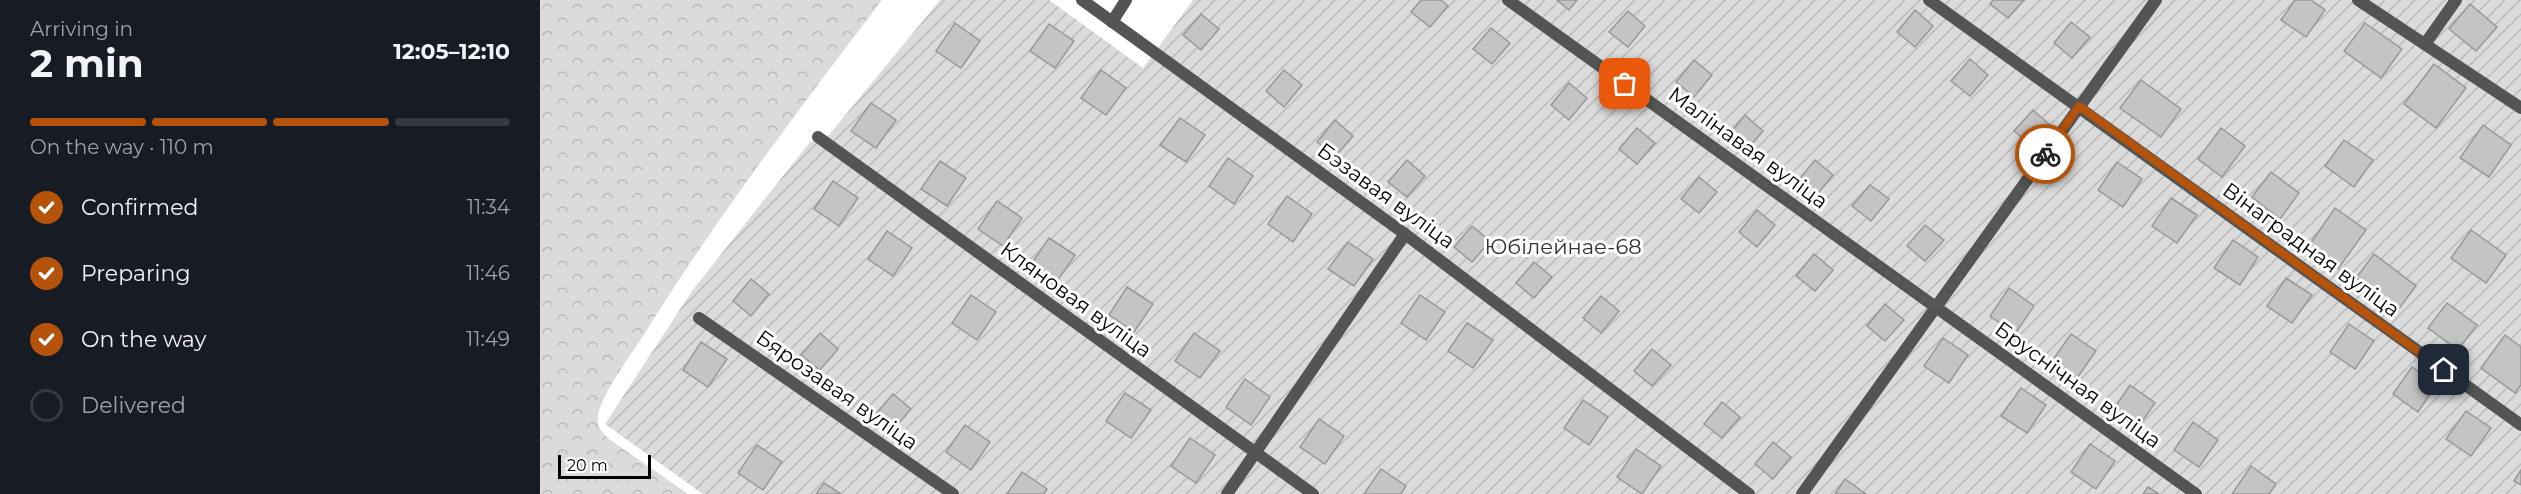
<!DOCTYPE html>
<html lang="en">
<head>
<meta charset="utf-8">
<style>
	body { margin:0; font-family:Montserrat,sans-serif; background:#20242c; color:#f1f3f6; height:100vh; display:flex; flex-direction:column; font-size:22px; white-space:nowrap }
	* { box-sizing:border-box; margin:0 }
	p { font-size:20px; color:#9ea1a6 }
	.icon { flex:none; width:33px; height:33px; fill:none; stroke:currentColor; stroke-width:2; stroke-linecap:round; stroke-linejoin:round }
	.map { position:relative; flex:1; overflow:hidden }
	.side { display:flex; flex-direction:column; background:#171b24; width:540px }
	.side>* { flex:none }
	.scale { position:absolute; left:18px; bottom:15px; width:93px; box-sizing:border-box; padding-left:6px; border:3px solid #000; border-top:0; font-size:16px; line-height:21px; white-space:nowrap; color:#000; -webkit-text-stroke:4px #fff; paint-order:stroke }
	.pin { position:absolute; display:grid; place-items:center; width:51px; height:51px; color:#fff; margin:-26px; border-radius:12px; box-shadow:0 3px 9px #0006 }
	.courier { position:absolute; display:grid; place-items:center; width:60px; height:60px; margin:-30px; border:4px solid #b45309; border-radius:50%; background:#fff; color:#222; box-shadow:0 2px 8px #0007 }
	.summary em { font-style:normal; font-weight:700 }
	.summary div { display:flex; flex-direction:column-reverse }
	.summary { display:flex; align-items:center; justify-content:space-between; height:102px; padding:0 30px }
	h1 { font-size:39px; font-weight:700; line-height:45px }
	.bar { display:grid; grid-template-columns:repeat(4,1fr); gap:9px 6px; align-content:center; height:72px; padding:0 30px }
	.bar i { height:8px; border-radius:4px; background:#363941 }
	.bar .selected { background:#b45309 }
	.bar p { grid-column:span 4 }
	ol { padding:0 30px; list-style:none }
	li { display:flex; align-items:center; gap:18px; height:66px }
	li p { margin-inline-start:auto }
	li .icon { padding:6px; border-radius:50%; background:#b45309; color:#fff; stroke-width:4 }
	li:last-child { color:#9ea1a6 }
	li i { width:33px; height:33px; border:3px solid #363941; border-radius:50% }
	main { display:flex; flex:1; min-height:0 }
	.map>svg:first-child { display:block }
</style>
</head>
<body>
<main>
<section class="side">
<div class="summary"><div><h1>2 min</h1><p>Arriving in</p></div><em>12:05–12:10</em></div>
<div class="bar"><i class="selected"></i><i class="selected"></i><i class="selected"></i><i></i><p>On the way · 110 m</p></div>
<ol>
<li><svg class="icon" aria-label="check" viewBox="0 0 24 24"><path d="M5 12l5 5 9-10"/></svg>Confirmed<p>11:34</p></li>
<li><svg class="icon" aria-label="check" viewBox="0 0 24 24"><path d="M5 12l5 5 9-10"/></svg>Preparing<p>11:46</p></li>
<li><svg class="icon" aria-label="check" viewBox="0 0 24 24"><path d="M5 12l5 5 9-10"/></svg>On the way<p>11:49</p></li>
<li><i></i>Delivered</li>
</ol>
</section>
<div class="map">
<svg width="1981" height="494" viewBox="0 0 1981 494">
	<defs>
		<pattern id="forest-crowns" width="20" height="18" patternUnits="userSpaceOnUse" patternTransform="scale(1.5)"><rect width="20" height="18" fill="#dbdbdb"/><path d="M2 6a3 3 0 1 1 6 0M12 15a3 3 0 1 1 6 0" fill="none" stroke="#bababa"/></pattern>
		<pattern id="garden-furrows" width="10" height="10" patternUnits="userSpaceOnUse" patternTransform="scale(1.5)"><rect width="10" height="10" fill="#dbdbdb"/><path d="M-1 1l2-2M0 10L10 0M9 11l2-2" fill="none" stroke="#bababa"/></pattern>
	</defs>
	<rect width="100%" height="100%" fill="#fff"/>
	<!-- forest -->
	<path fill="url(#forest-crowns)" d="M 0,0 L 342,0 C 259,109 175,220 103,336 C 90,356 62,394 58,415 C 56,426 62,432 69,439 L 148,494 L 0,494 Z"/>
	<!-- garden -->
	<polygon fill="url(#garden-furrows)" points="400,0 509,0 603,68 653,0 1981,0 1981,494 163,494 65,424 152,291 270,142 289,135"/>
	<!-- building -->
	<g fill="#c4c4c4" stroke="#989898" stroke-width="1.5">
		<polygon points="881,0 901,0 908,6 890,27 871,12"/>
		<polygon points="1017,0 1037,0 1029,10"/>
		<polygon points="1453,0 1484,0 1468,18 1450,4"/>
		<polygon points="1755,0 1771,0 1785,10 1766,37 1741,20"/>
		<polygon points="1930,4 1957,27 1936,51 1909,29"/>
		<polygon points="1375,10 1393,26 1375,47 1357,32"/>
		<polygon points="1088,11 1105,26 1088,47 1069,32"/>
		<polygon points="661,14 679,29 661,50 643,35"/>
		<polygon points="1531,22 1550,37 1532,58 1514,43"/>
		<polygon points="415,23 440,41 421,68 396,51"/>
		<polygon points="1825,23 1862,49 1841,78 1804,51"/>
		<polygon points="509,24 534,41 515,68 490,51"/>
		<polygon points="951,28 970,43 952,64 933,49"/>
		<polygon points="1430,59 1448,75 1430,96 1411,81"/>
		<polygon points="1154,60 1172,75 1154,97 1136,82"/>
		<polygon points="1894,64 1926,88 1896,128 1864,104"/>
		<polygon points="561,70 586,88 566,115 541,98"/>
		<polygon points="744,70 762,85 744,107 726,91"/>
		<polygon points="1601,80 1641,109 1621,137 1580,108"/>
		<polygon points="1029,83 1047,98 1029,120 1011,105"/>
		<polygon points="331,103 356,120 336,148 311,131"/>
		<polygon points="1493,110 1510,125 1493,146 1474,131"/>
		<polygon points="1205,115 1223,131 1205,152 1187,137"/>
		<polygon points="640,118 665,135 646,162 620,145"/>
		<polygon points="795,120 813,136 795,157 777,142"/>
		<polygon points="1943,125 1971,145 1949,177 1920,158"/>
		<polygon points="1097,128 1115,143 1097,164 1079,149"/>
		<polygon points="1681,128 1705,146 1682,177 1658,159"/>
		<polygon points="1804,140 1833,160 1814,187 1785,166"/>
		<polygon points="688,158 713,176 694,204 669,186"/>
		<polygon points="867,160 885,176 867,197 848,182"/>
		<polygon points="1275,160 1293,175 1275,197 1257,182"/>
		<polygon points="400,161 426,178 407,206 381,189"/>
		<polygon points="1577,162 1602,179 1583,207 1558,190"/>
		<polygon points="1731,172 1759,193 1740,219 1712,197"/>
		<polygon points="1159,177 1177,192 1159,213 1141,199"/>
		<polygon points="293,181 318,198 299,226 274,209"/>
		<polygon points="1330,185 1349,199 1331,221 1312,206"/>
		<polygon points="747,196 772,214 753,242 728,224"/>
		<polygon points="1631,198 1657,215 1637,243 1612,226"/>
		<polygon points="457,201 482,218 463,246 438,229"/>
		<polygon points="1795,208 1826,230 1798,269 1768,247"/>
		<polygon points="1217,210 1235,225 1217,247 1199,232"/>
		<polygon points="1385,225 1404,240 1385,261 1367,246"/>
		<polygon points="932,226 950,241 932,262 914,247"/>
		<polygon points="1931,230 1966,255 1946,283 1911,258"/>
		<polygon points="347,231 372,248 353,276 328,259"/>
		<polygon points="509,238 535,255 516,283 490,266"/>
		<polygon points="1693,240 1718,257 1700,285 1674,268"/>
		<polygon points="808,242 833,259 814,286 788,269"/>
		<polygon points="1274,254 1293,270 1275,291 1256,276"/>
		<polygon points="1834,254 1876,286 1858,310 1816,278"/>
		<polygon points="994,262 1012,277 994,298 976,283"/>
		<polygon points="1746,278 1772,295 1752,323 1727,306"/>
		<polygon points="211,279 229,294 211,316 193,301"/>
		<polygon points="587,287 613,304 594,332 569,315"/>
		<polygon points="1469,288 1494,306 1475,334 1450,316"/>
		<polygon points="431,295 456,312 437,340 412,323"/>
		<polygon points="880,295 905,312 886,340 861,323"/>
		<polygon points="1061,296 1079,311 1061,333 1043,318"/>
		<polygon points="1907,303 1937,325 1918,350 1888,328"/>
		<polygon points="1345,304 1364,320 1345,341 1327,326"/>
		<polygon points="927,323 953,340 933,368 908,351"/>
		<polygon points="1809,324 1834,341 1815,369 1790,352"/>
		<polygon points="280,333 298,349 280,370 261,355"/>
		<polygon points="654,333 680,351 660,378 635,361"/>
		<polygon points="1531,334 1556,351 1537,378 1512,361"/>
		<polygon points="1965,335 1981,347 1981,385 1975,393 1941,368"/>
		<polygon points="1403,338 1428,355 1409,383 1384,366"/>
		<polygon points="161,342 187,359 168,387 143,370"/>
		<polygon points="1112,349 1131,365 1112,386 1094,371"/>
		<polygon points="1872,367 1897,384 1878,412 1853,394"/>
		<polygon points="705,379 730,397 711,425 686,407"/>
		<polygon points="1590,385 1615,403 1596,430 1571,413"/>
		<polygon points="1481,388 1506,405 1487,433 1461,416"/>
		<polygon points="585,393 611,410 591,438 566,421"/>
		<polygon points="353,394 371,409 353,430 335,415"/>
		<polygon points="1043,400 1068,417 1049,445 1024,428"/>
		<polygon points="1182,402 1200,417 1182,438 1164,424"/>
		<polygon points="1926,411 1951,428 1931,456 1906,439"/>
		<polygon points="779,419 804,436 785,464 760,447"/>
		<polygon points="1653,422 1678,440 1659,467 1634,450"/>
		<polygon points="425,425 450,442 431,470 406,452"/>
		<polygon points="650,438 675,455 656,483 631,466"/>
		<polygon points="1233,442 1251,457 1233,479 1215,464"/>
		<polygon points="1550,444 1575,461 1556,489 1531,472"/>
		<polygon points="217,445 242,462 223,490 198,473"/>
		<polygon points="1096,449 1121,466 1102,494 1077,477"/>
		<polygon points="1711,466 1736,484 1729,494 1692,494"/>
		<polygon points="841,469 866,486 861,494 824,494"/>
		<polygon points="1981,470 1981,485 1974,481"/>
		<polygon points="482,472 507,489 504,494 467,494"/>
		<polygon points="1305,479 1326,494 1295,494"/>
		<polygon points="284,483 301,494 276,494"/>
		<polygon points="1608,487 1619,494 1603,494"/>
	</g>
	<g fill="none" stroke-linecap="round" stroke-linejoin="round">
		<!-- service -->
		<g stroke="#545454" stroke-width="12">
			<polyline points="572,22 586,0"/>
			<polyline points="687,494 865,234"/>
		</g>
		<!-- minor -->
		<g stroke="#545454" stroke-width="12">
			<polyline points="542,0 865,234 1209,494"/>
			<polyline points="968,0 1656,494"/>
			<polyline points="1389,0 1981,425"/>
			<polyline points="1818,0 1981,108"/>
			<polyline points="1885,44 1916,0"/>
			<polyline points="278,137 773,494"/>
			<polyline points="159,318 413,494"/>
			<polyline points="1262,494 1616,0"/>
		</g>
	</g>
	<g fill="none" stroke-linecap="round" stroke-linejoin="round">
		<!-- done -->
		<polyline stroke="#595959" stroke-width="6" stroke-dasharray="0 10.8" points="1085,84 1397,308 1505,154"/>
		<!-- route -->
		<polyline stroke="#b45309" stroke-width="8" points="1505,154 1539,106 1904,370"/>
	</g>
	<g text-anchor="middle" stroke-width="6" stroke-linejoin="round" paint-order="stroke">
		<!-- street labels -->
		<g font-size="21" fill="#000" stroke="#fff">
			<text transform="translate(1208 148) rotate(36)" y="7">Малінавая вуліца</text>
			<text transform="translate(846 196) rotate(36)" y="7">Бэзавая вуліца</text>
			<text transform="translate(1771 250) rotate(36)" y="7">Вінаградная вуліца</text>
			<text transform="translate(536 300) rotate(36)" y="7">Кляновая вуліца</text>
			<text transform="translate(1538 385) rotate(36)" y="7">Бруснічная вуліца</text>
			<text transform="translate(297 390) rotate(35)" y="7">Бярозавая вуліца</text>
		</g>
		<!-- park labels -->
		<g font-size="21" fill="#323232" stroke="#fff">
			<text x="1023" y="254">Юбілейнае-68</text>
		</g>
	</g>
</svg>
<div class="scale">20 m</div>
<div class="pin" style="left:1085px;top:84px;background:#ea580c"><svg class="icon" aria-label="bag" viewBox="0 0 24 24"><path d="M5 8h14l-1 12H6zM9 8a3 3 0 0 1 6 0"/></svg></div>
<div class="pin" style="left:1904px;top:370px;background:#1f2937"><svg class="icon" aria-label="home" viewBox="0 0 24 24"><path d="M3 11l9-7 9 7M6 9v11h12V9"/></svg></div>
<div class="courier" style="left:1505px;top:154px"><svg class="icon" aria-label="bike" viewBox="0 0 24 24"><circle cx="6" cy="16" r="4"/><circle cx="18" cy="16" r="4"/><path d="M6 16l4-8h5l3 8M10 8l3 8H6M13 5h3"/></svg></div>
</div>
</main>
</body>
</html>
